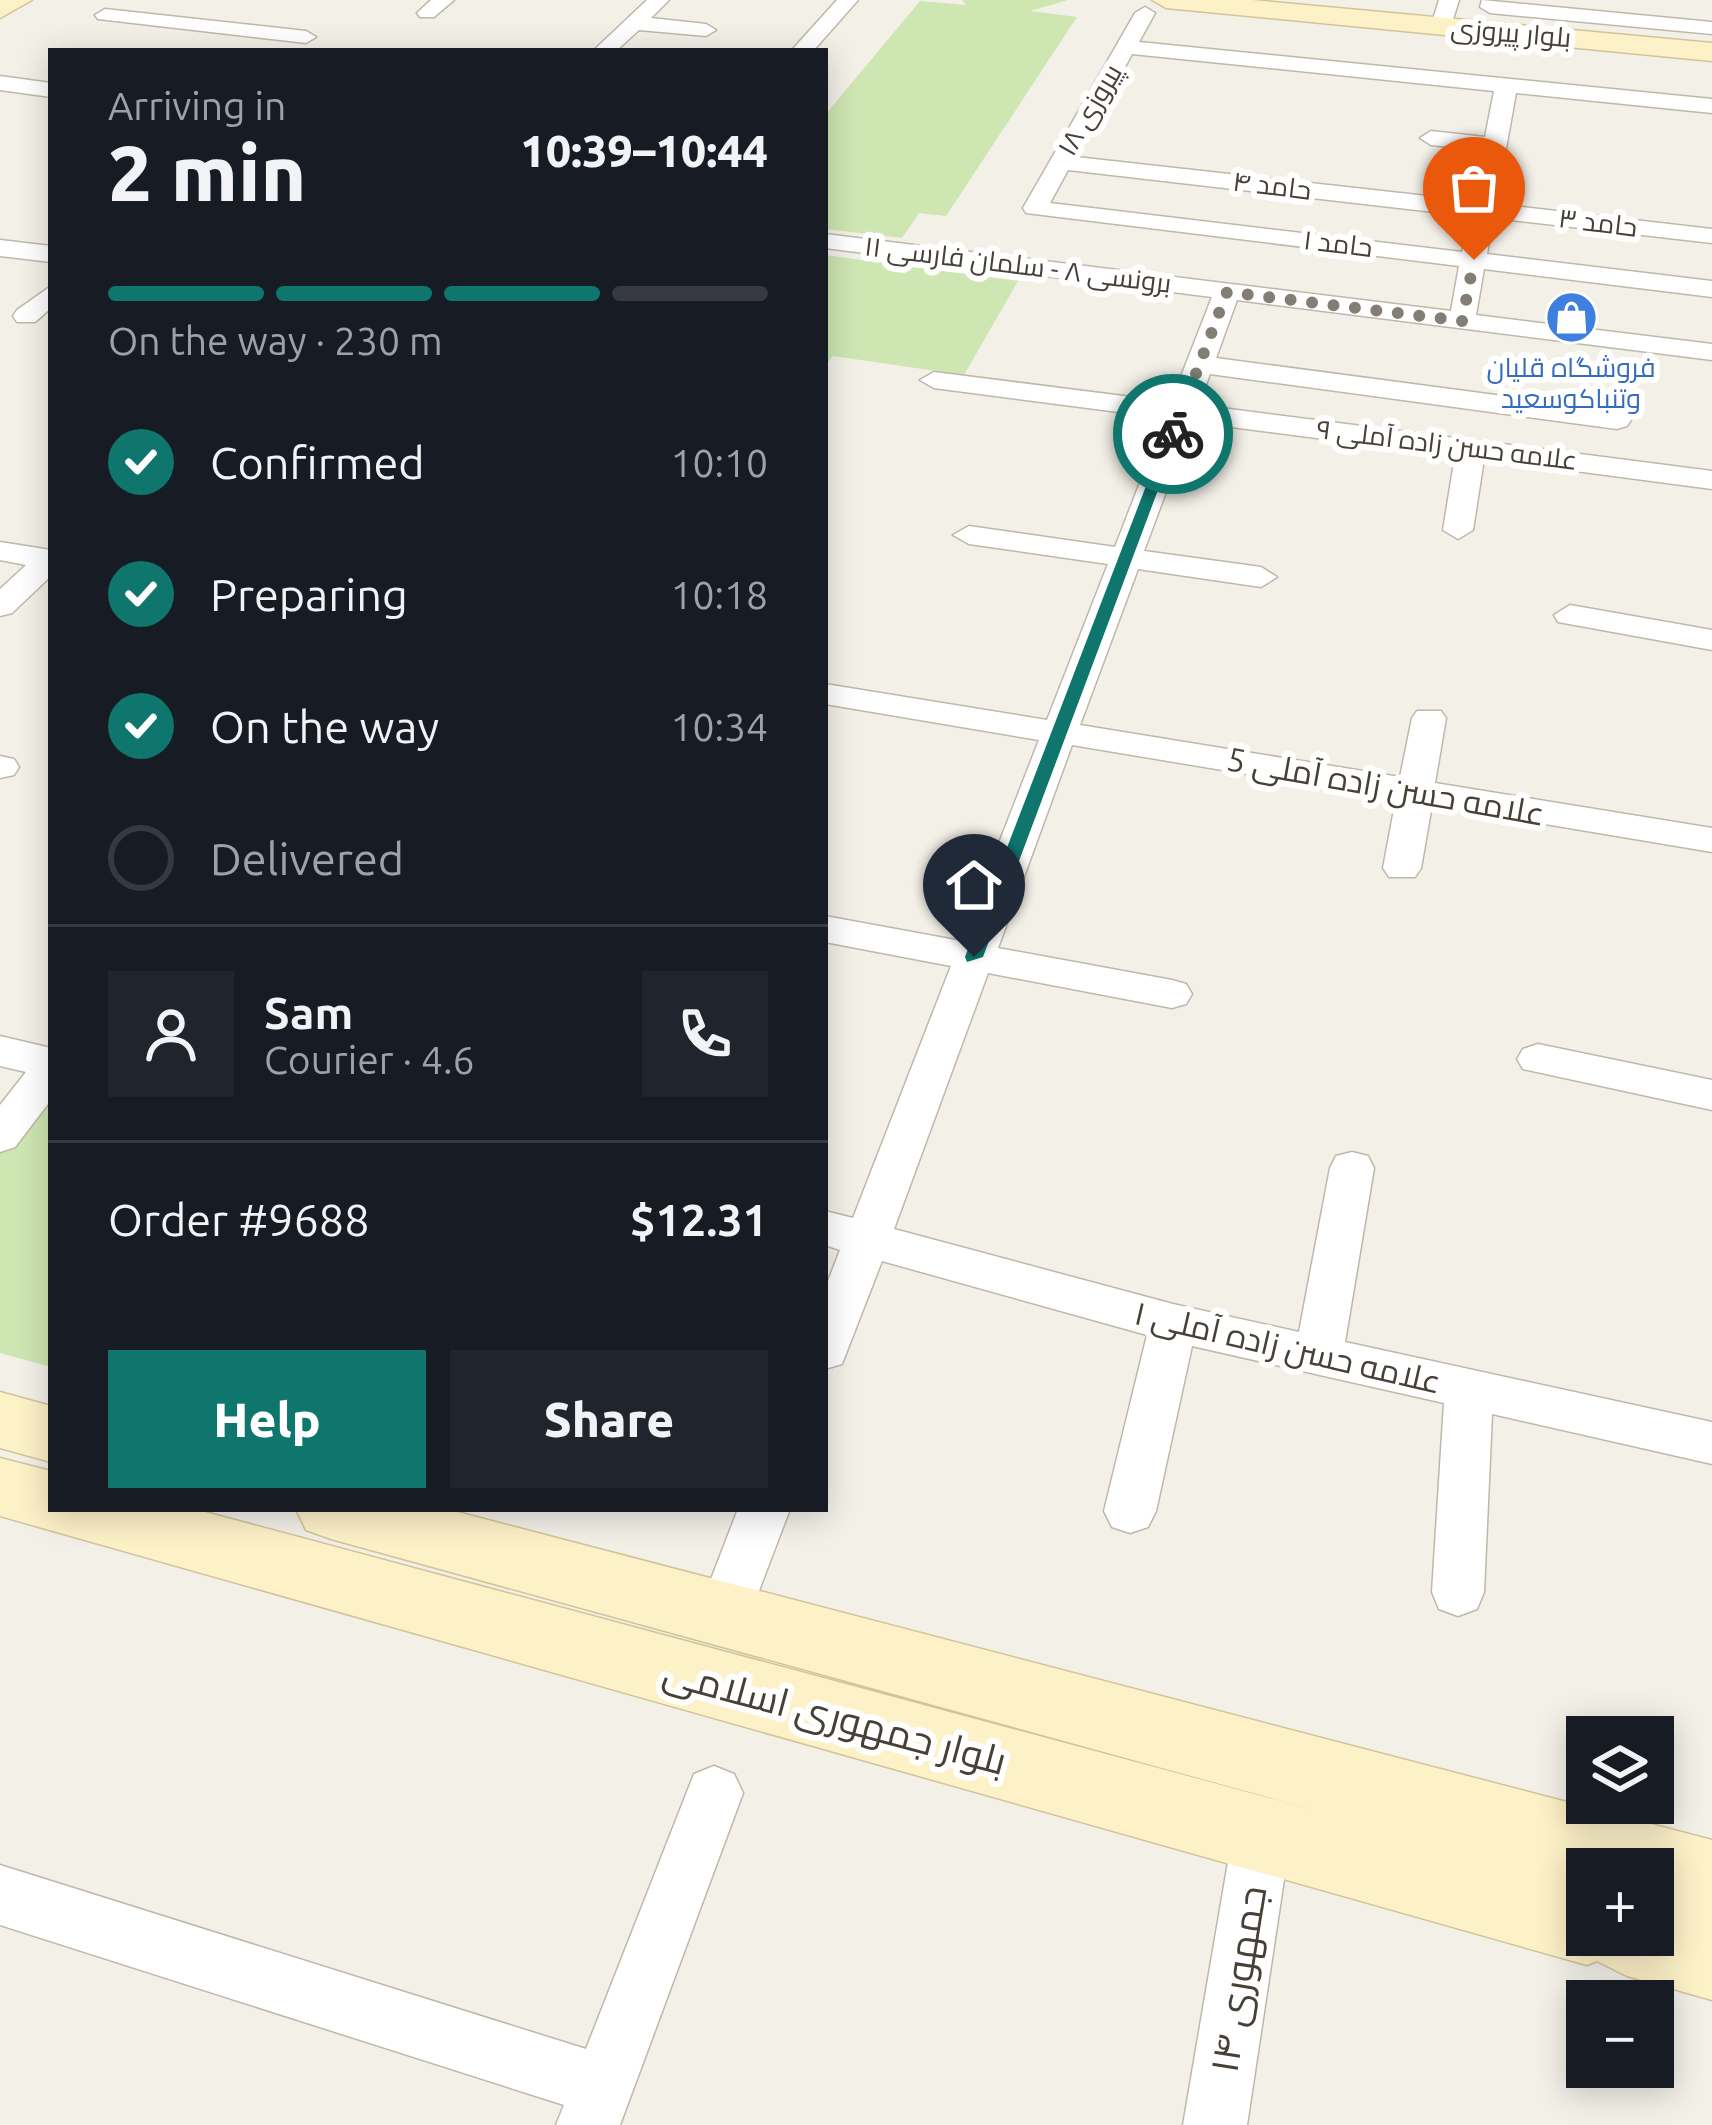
<!DOCTYPE html>
<html lang="en">
<head>
<meta charset="utf-8">
<style>
	body { margin:0; font-family:Ubuntu,Cairo,sans-serif; background:#20242c; color:#f1f3f6; height:100vh; display:flex; flex-direction:column; font-size:45px; white-space:nowrap }
	* { box-sizing:border-box; margin:0 }
	p { font-size:39px; color:#9ea1a6 }
	.icon { flex:none; width:66px; height:66px; fill:none; stroke:currentColor; stroke-width:2; stroke-linecap:round; stroke-linejoin:round }
	.map { position:relative; flex:1; overflow:hidden }
	.details { position:absolute; left:48px; top:48px; width:780px; height:1464px; display:flex; flex-direction:column; background:#171b24; border-radius:0px; box-shadow:0 6px 30px #0003 }
	.details>* { flex:none }
	.fabs { position:absolute; left:1566px; top:1716px; display:grid; gap:24px }
	.fabs a { display:grid; place-items:center; width:108px; height:108px; border-radius:0px; background:#171b24; box-shadow:0 6px 30px #0003; font-size:60px }
	.pin { position:absolute; display:grid; place-items:center; width:102px; height:102px; color:#fff; margin:-123px -51px; border-radius:50% 50% 50% 0; rotate:-45deg; box-shadow:0 0 12px #0007 }
	.pin .icon { rotate:45deg }
	.courier { position:absolute; display:grid; place-items:center; width:120px; height:120px; margin:-60px; border:9px solid #0f766e; border-radius:50%; background:#fff; color:#222; box-shadow:0 3px 15px #0007 }
	.summary em { font-style:normal; font-weight:800 }
	.summary div { display:flex; flex-direction:column-reverse }
	.summary { display:flex; align-items:center; justify-content:space-between; height:204px; padding:0 60px }
	h1 { font-size:78px; font-weight:800; line-height:90px }
	.bar { display:grid; grid-template-columns:repeat(4,1fr); gap:18px 12px; align-content:center; height:144px; padding:0 60px }
	.bar i { height:15px; border-radius:9px; background:#363941 }
	.bar .current { background:#0f766e }
	.bar p { grid-column:span 4 }
	.line { display:flex; align-items:center; gap:30px; padding:0 60px; border-top:3px solid #363941 }
	.line div { flex:1 }
	.round { display:grid; place-items:center; flex:none; width:126px; height:126px; border-radius:0px; background:#20242c }
	ol { padding:0 60px; list-style:none }
	li { display:flex; align-items:center; gap:36px; height:132px }
	li p { margin-inline-start:auto }
	li .icon { padding:12px; border-radius:50%; background:#0f766e; color:#fff; stroke-width:4 }
	li:last-child { color:#9ea1a6 }
	li i { width:66px; height:66px; border:6px solid #363941; border-radius:50% }
	.cta { display:flex; gap:24px; margin-top:auto; padding:24px 60px }
	.cta a { flex:1; height:138px; border-radius:0px; background:#0f766e; color:#fff; font-size:48px; font-weight:800; line-height:138px; text-align:center }
	.cta a+a { background:#20242c; color:#f1f3f6 }
	.map>svg:first-child { display:block }
</style>
</head>
<body>
<div class="map">
<svg width="1712" height="2125" viewBox="0 0 1712 2125">
	<rect width="100%" height="100%" fill="#f3f0e8"/>
	<!-- green -->
	<g fill="#cee6b2">
		<polygon points="962,0 1068,0 1030,11 1077,17 946,216 919,213 902,238 825,229 825,115 920,1 966,5"/>
		<polygon points="825,255 1018,281 964,375 833,356 825,366"/>
		<polygon points="51,1056 51,1367 0,1353 0,1117"/>
	</g>
	<g fill="none" stroke-linecap="round" stroke-linejoin="round">
		<defs>
			<g id="street">
				<polygon points="431,0 454,0 434,17 420,17 417,13"/>
				<polygon points="647,0 669,0 651,18 706,24 716,30 706,36 639,30 616,51 593,51"/>
				<polygon points="837,0 858,0 813,51 791,51"/>
				<polygon points="1439,0 1459,0 1451,26 1441,32 1431,26"/>
				<polygon points="1482,0 1712,22 1712,34 1490,13 1480,7"/>
				<path d="M 1145,7 L 1155,13 L 1139,42 L 1712,99 L 1712,113 L 1516,93 L 1496,204 L 1712,229 L 1712,243 L 1493,218 L 1487,254 L 1712,281 L 1712,297 L 1484,269 L 1476,315 L 1712,344 L 1712,360 L 1237,300 L 1216,358 L 1617,411 L 1627,414 L 1631,420 L 1627,426 L 1617,429 L 1210,374 L 1198,405 L 1712,471 L 1712,489 L 1484,459 L 1473,530 L 1458,539 L 1443,530 L 1455,456 L 1192,422 L 1144,551 L 1261,567 L 1277,577 L 1261,587 L 1138,569 L 1080,725 L 1400,777 L 1412,718 L 1417,711 L 1441,711 L 1446,718 L 1435,783 L 1712,828 L 1712,852 L 1432,805 L 1421,868 L 1415,877 L 1389,877 L 1383,868 L 1396,799 L 1072,745 L 998,948 L 1172,980 L 1186,984 L 1192,994 L 1186,1004 L 1172,1008 L 988,973 L 894,1229 L 1173,1304 L 1299,1332 L 1330,1168 L 1336,1156 L 1352,1152 L 1368,1156 L 1374,1168 L 1345,1342 L 1712,1422 L 1712,1464 L 1492,1414 L 1484,1592 L 1477,1609 L 1458,1616 L 1439,1609 L 1432,1592 L 1444,1403 L 1192,1346 L 1156,1511 L 1148,1527 L 1130,1533 L 1112,1527 L 1104,1511 L 1147,1335 L 882,1261 L 842,1364 L 825,1369 L 825,1289 L 840,1250 L 825,1245 L 825,1211 L 853,1218 L 951,966 L 825,942 L 825,916 L 961,941 L 1039,740 L 825,704 L 825,684 L 1047,720 L 1108,564 L 969,544 L 953,535 L 969,526 L 1115,547 L 1165,418 L 934,388 L 920,380 L 934,372 L 1171,402 L 1212,297 L 825,248 L 825,234 L 1451,311 L 1459,266 L 1026,213 L 1023,208 L 1135,13 ZM 1132,54 L 1494,91 L 1485,137 L 1431,131 L 1420,138 L 1431,145 L 1482,150 L 1472,201 L 1076,157 ZM 1068,170 L 1469,216 L 1462,252 L 1050,203 Z"/>
				<polygon points="105,9 306,31 316,37 306,43 98,19 95,15"/>
				<polygon points="0,76 51,83 51,97 0,90"/>
				<polygon points="0,240 51,246 51,262 0,256"/>
				<polygon points="51,286 51,308 35,322 17,322 13,316 17,310"/>
				<polygon points="0,542 51,550 51,576 12,613 0,616 0,589 26,565 0,560"/>
				<polygon points="1570,605 1712,630 1712,650 1558,622 1554,615"/>
				<polygon points="0,756 14,759 19,767 14,775 0,778"/>
				<polygon points="0,1036 51,1048 51,1100 15,1147 0,1152 0,1105 26,1072 0,1066"/>
				<polygon points="1538,1044 1712,1080 1712,1110 1523,1069 1517,1059 1523,1049"/>
				<polygon points="738,1509 790,1509 744,1630 725,1637 706,1630 698,1613"/>
				<polygon points="714,1766 734,1774 743,1793 620,2125 556,2125 564,2105 0,1925 0,1865 586,2049 694,1774"/>
				<polygon points="1262,1805 1282,1813 1291,1833 1247,2125 1183,2125 1233,1833 1242,1813"/>
			</g>
			<g id="secondary">
				<polygon points="0,0 32,0 0,18"/>
				<polygon points="1152,0 1252,0 1712,43 1712,61 1166,8"/>
				<polygon points="0,1392 51,1406 51,1462 0,1448"/>
				<path d="M 0,1458 L 51,1471 L 51,1509 L 194,1509 L 1318,1811 L 331,1539 L 306,1530 L 296,1509 L 446,1509 L 1712,1840 L 1712,2000 L 1627,1976 L 1597,1961 L 1587,1965 L 0,1516 ZM 1587,1869 L 1653,1869 L 1653,1935 L 1587,1935 Z"/>
			</g>
		</defs>
		<!-- street casing -->
		<use href="#street" stroke="#bfb8aa" stroke-width="3"/>
		<!-- secondary casing -->
		<use href="#secondary" stroke="#d2c499" stroke-width="3"/>
		<!-- street -->
		<use href="#street" fill="#fff" fill-rule="evenodd"/>
		<!-- secondary -->
		<use href="#secondary" fill="#fdf1c8" fill-rule="evenodd"/>
	</g>
	<!-- route -->
	<polygon fill="#0f766e" points="1173,430 1179,434 983,957 967,962 965,957 1166,434"/>
	<g fill="none" stroke-linecap="round" stroke-linejoin="round">
		<!-- done -->
		<polyline stroke="#837e75" stroke-width="12" stroke-dasharray="0 21.6" points="1173,434 1227,292 1462,321 1474,260"/>
	</g>
	<!-- icons -->
	<defs>
		<symbol id="shop-disc" viewBox="-11 -11 22 22"><circle r="9.5" fill="#3f7fe0" stroke="#fff"/><path d="M-5-2.5h2.3a2.7 3.5 0 0 1 5.4 0H5L5.5 6h-11ZM-1.5-2.5h3a1.5 2.3 0 0 0-3 0Z" fill="#fff"/></symbol>
	</defs>
	<g fill-rule="evenodd">
		<use href="#shop-disc" x="1542" y="288" width="59" height="59"/>
	</g>
	<g text-anchor="middle" stroke-width="12" stroke-linejoin="round" paint-order="stroke">
		<!-- far-street labels -->
		<g font-size="27" fill="#464037" stroke="#fff">
			<text transform="translate(1511 33) rotate(5)" y="9">بلوار پیروزی</text>
			<text transform="translate(1090 110) rotate(-60)" y="9">پیروزی ۱۸</text>
			<text transform="translate(1272 186) rotate(7)" y="9">حامد ۴</text>
			<text transform="translate(1598 223) rotate(7)" y="9">حامد ۳</text>
			<text transform="translate(1338 244) rotate(7)" y="9">حامد ۱</text>
			<text transform="translate(1018 265) rotate(7)" y="9">برونسی ۸ - سلمان فارسی ۱۱</text>
			<text transform="translate(1447 445) rotate(7)" y="9">علامه حسن زاده آملی ۹</text>
		</g>
		<!-- far-shop labels -->
		<g font-size="27" fill="#366cbe" stroke="#fff">
			<text x="1571" y="377">فروشگاه قلیان<tspan x="1571" dy="31">وتنباکوسعید</tspan></text>
		</g>
		<!-- street labels -->
		<g font-size="33" fill="#464037" stroke="#fff">
			<text transform="translate(1386 786) rotate(10)" y="12">علامه حسن زاده آملی 5</text>
			<text transform="translate(1288 1347) rotate(13)" y="12">علامه حسن زاده آملی ۱</text>
		</g>
		<!-- near-street labels -->
		<g font-size="39" fill="#464037" stroke="#fff">
			<text transform="translate(835 1716) rotate(15)" y="14">بلوار جمهوری اسلامی</text>
			<text transform="translate(1238 1979) rotate(-81)" y="14">جمهوری ۱۴</text>
		</g>
	</g>
</svg>
<div class="fabs">
<a><svg class="icon" aria-label="layers" viewBox="0 0 24 24"><path d="M12 4l9 5-9 5-9-5zM3 14l9 5 9-5"/></svg></a>
<a>+</a>
<a>−</a>
</div>
<div class="pin" style="left:1474px;top:260px;background:#ea580c"><svg class="icon" aria-label="bag" viewBox="0 0 24 24"><path d="M5 8h14l-1 12H6zM9 8a3 3 0 0 1 6 0"/></svg></div>
<div class="pin" style="left:974px;top:957px;background:#1f2937"><svg class="icon" aria-label="home" viewBox="0 0 24 24"><path d="M3 11l9-7 9 7M6 9v11h12V9"/></svg></div>
<div class="courier" style="left:1173px;top:434px"><svg class="icon" aria-label="bike" viewBox="0 0 24 24"><circle cx="6" cy="16" r="4"/><circle cx="18" cy="16" r="4"/><path d="M6 16l4-8h5l3 8M10 8l3 8H6M13 5h3"/></svg></div>
<section class="details">
<div class="summary"><div><h1>2 min</h1><p>Arriving in</p></div><em>10:39–10:44</em></div>
<div class="bar"><i class="current"></i><i class="current"></i><i class="current"></i><i></i><p>On the way · 230 m</p></div>
<ol>
<li><svg class="icon" aria-label="check" viewBox="0 0 24 24"><path d="M5 12l5 5 9-10"/></svg>Confirmed<p>10:10</p></li>
<li><svg class="icon" aria-label="check" viewBox="0 0 24 24"><path d="M5 12l5 5 9-10"/></svg>Preparing<p>10:18</p></li>
<li><svg class="icon" aria-label="check" viewBox="0 0 24 24"><path d="M5 12l5 5 9-10"/></svg>On the way<p>10:34</p></li>
<li><i></i>Delivered</li>
</ol>
<div class="line" style="height:216px"><a class="round"><svg class="icon" aria-label="person" viewBox="0 0 24 24"><circle cx="12" cy="8" r="4"/><path d="M4 21q1-7 8-7t8 7"/></svg></a><div><b>Sam</b><p>Courier · 4.6</p></div><a class="round"><svg class="icon" aria-label="phone" viewBox="0 0 24 24"><path d="M5 4h4l2 5-3 2q2 4 5 5l2-3 5 2v4C11 20 4 13 5 4z"/></svg></a></div>
<div class="line" style="height:156px"><div>Order #9688</div><b>$12.31</b></div>
<div class="cta"><a>Help</a><a>Share</a></div>
</section>
</div>
</body>
</html>
